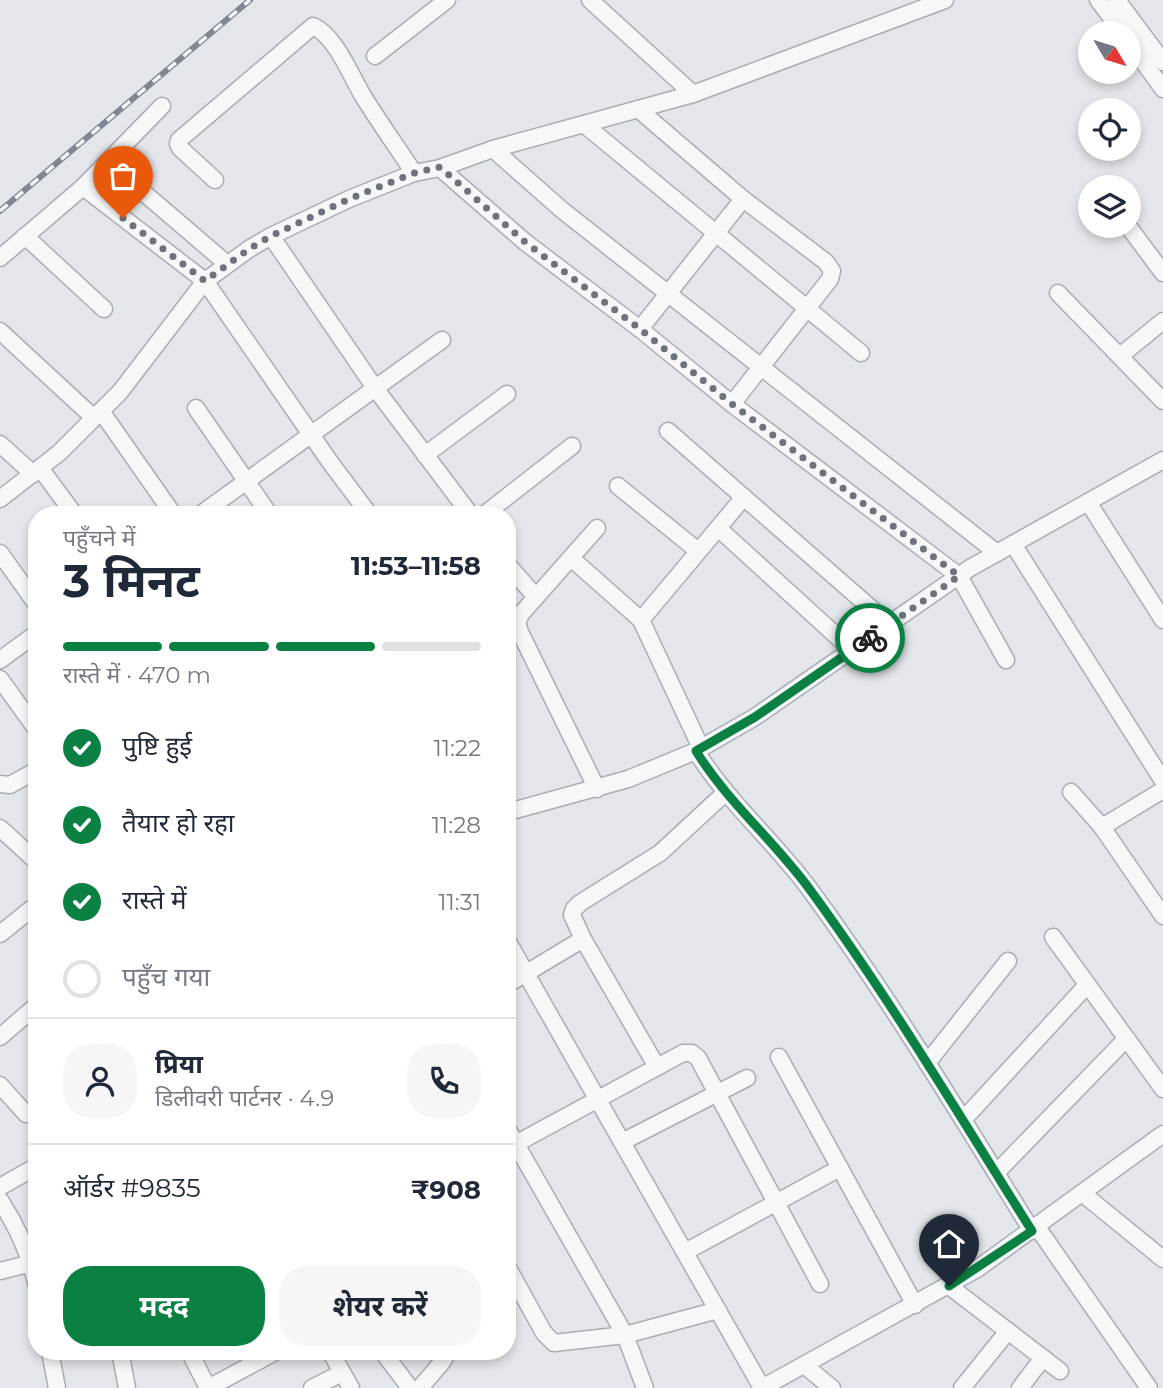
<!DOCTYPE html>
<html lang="hi">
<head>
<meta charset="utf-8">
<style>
	body { margin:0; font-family:Montserrat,"Noto Sans Devanagari",sans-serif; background:#f6f6f7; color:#1f2937; height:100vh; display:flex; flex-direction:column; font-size:26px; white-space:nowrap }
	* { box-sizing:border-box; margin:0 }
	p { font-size:23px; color:#747a83 }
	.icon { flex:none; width:38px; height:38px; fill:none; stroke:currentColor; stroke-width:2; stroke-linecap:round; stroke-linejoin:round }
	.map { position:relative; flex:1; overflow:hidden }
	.drawer { position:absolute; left:28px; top:506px; width:488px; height:854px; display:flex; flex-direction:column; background:#fff; border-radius:28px; box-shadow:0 4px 10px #0003 }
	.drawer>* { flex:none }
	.needle { width:46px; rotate:128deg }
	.buttons { position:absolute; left:1078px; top:21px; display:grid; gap:14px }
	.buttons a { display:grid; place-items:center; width:63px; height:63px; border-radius:50%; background:#fff; box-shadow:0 4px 10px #0003; font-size:35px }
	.pin { position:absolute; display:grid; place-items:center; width:60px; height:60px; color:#fff; margin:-72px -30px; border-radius:50% 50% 50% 0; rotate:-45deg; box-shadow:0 0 7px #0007 }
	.pin .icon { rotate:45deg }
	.courier { position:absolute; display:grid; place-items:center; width:70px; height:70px; margin:-35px; border:5px solid #0b8043; border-radius:50%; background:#fff; color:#222; box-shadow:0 2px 9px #0007 }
	.overview em { font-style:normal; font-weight:700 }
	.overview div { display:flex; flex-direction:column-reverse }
	.overview { display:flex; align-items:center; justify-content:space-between; height:119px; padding:0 35px }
	h1 { font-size:46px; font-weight:700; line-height:52px }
	.bar { display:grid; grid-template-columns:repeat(4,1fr); gap:10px 7px; align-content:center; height:84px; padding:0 35px }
	.bar i { height:9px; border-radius:5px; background:#e0e1e3 }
	.bar .current { background:#0b8043 }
	.bar p { grid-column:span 4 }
	.line { display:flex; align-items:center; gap:18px; padding:0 35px; border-top:2px solid #e0e1e3 }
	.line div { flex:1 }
	.round { display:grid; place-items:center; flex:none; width:74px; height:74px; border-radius:28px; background:#f6f6f7 }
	ol { padding:0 35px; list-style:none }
	li { display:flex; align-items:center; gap:21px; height:77px }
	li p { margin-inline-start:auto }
	li .icon { padding:7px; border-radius:50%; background:#0b8043; color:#fff; stroke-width:4 }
	li:last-child { color:#747a83 }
	li i { width:38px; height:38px; border:4px solid #e0e1e3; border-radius:50% }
	.button { display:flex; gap:14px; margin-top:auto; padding:14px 35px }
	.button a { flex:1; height:80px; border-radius:28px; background:#0b8043; color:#fff; font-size:28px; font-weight:700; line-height:80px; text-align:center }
	.button a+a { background:#f6f6f7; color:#1f2937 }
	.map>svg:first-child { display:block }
</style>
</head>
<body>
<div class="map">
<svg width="1163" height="1388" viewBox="0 0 1163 1388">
	<rect width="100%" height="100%" fill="#e3e6ea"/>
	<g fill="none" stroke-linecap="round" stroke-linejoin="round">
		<defs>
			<g id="minor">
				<polyline points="590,0 693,94"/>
				<polyline points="1098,0 1123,33"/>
				<polyline points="1117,0 1163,62"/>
				<polyline points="1129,42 1163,89"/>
				<polyline points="375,56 447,0"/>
				<polyline points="638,109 743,199 826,262 832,271 830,279 732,404"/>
				<polyline points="585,125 861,353"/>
				<polyline points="493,149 562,210 997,553"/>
				<polyline points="108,162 227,264"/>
				<polyline points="440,168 525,242 640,329 732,404 959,576 1006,660"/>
				<path d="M 215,180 L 180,148 L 178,144 L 179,140 L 313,26 C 335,35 351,76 363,96 C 379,122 397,147 414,173"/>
				<polyline points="83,187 205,281 330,462 369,514"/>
				<polyline points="1128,226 1163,273"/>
				<polyline points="25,236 104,309"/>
				<polyline points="271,236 375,388 470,514"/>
				<polyline points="0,258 83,187 162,106"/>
				<polyline points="1058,293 1163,401"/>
				<polyline points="640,329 743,199"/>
				<polyline points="0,331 94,418"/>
				<polyline points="1120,356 1163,321"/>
				<polyline points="196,408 269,514"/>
				<polyline points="101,411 173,514"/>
				<polyline points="668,431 889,624"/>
				<polyline points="0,444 33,474"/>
				<polyline points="425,455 507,394"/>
				<polyline points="40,468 74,514"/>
				<polyline points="618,486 698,551"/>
				<polyline points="0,499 59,453 120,392 205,281 249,249 271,236 349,199 414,173 440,168 493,149 693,94 945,0"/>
				<polyline points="1088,502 1163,620"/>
				<polyline points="201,514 442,340"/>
				<polyline points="485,514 572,446"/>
				<polyline points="718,528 852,650"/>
				<polyline points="1013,544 1163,781"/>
				<polyline points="0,553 37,605"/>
				<polyline points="571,558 641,620 701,748"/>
				<polyline points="508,565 536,597"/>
				<polyline points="641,620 744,497"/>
				<polyline points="0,660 37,633"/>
				<polyline points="0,679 37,730"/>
				<path d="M 696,751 C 727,801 773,840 808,887 C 889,997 960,1115 1032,1231"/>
				<polyline points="0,784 10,785 37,770"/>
				<polyline points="597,789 520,632 517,623 521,614 597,528"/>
				<polyline points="1071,792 1102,827 1163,916"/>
				<polyline points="508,812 628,779 696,751 755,717 970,568 1163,460"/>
				<polyline points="1102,827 1163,790"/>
				<polyline points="0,828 37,862"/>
				<polyline points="0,934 31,909"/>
				<polyline points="1053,937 1163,1089"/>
				<polyline points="508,942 762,1388"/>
				<polyline points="508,984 583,939"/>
				<polyline points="0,1037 37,1005"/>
				<polyline points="779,1057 915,1305"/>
				<polyline points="927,1063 1008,961"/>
				<polyline points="657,1067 583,939 572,915 574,909 580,903 660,853 726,792"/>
				<polyline points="0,1085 26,1114"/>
				<polyline points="963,1120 1087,985"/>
				<polyline points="508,1130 625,1335 645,1388"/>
				<polyline points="622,1142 747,1078"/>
				<polyline points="508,1148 683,1053 692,1053 698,1058 820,1284"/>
				<polyline points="996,1173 1126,1039"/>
				<polyline points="0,1187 37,1166"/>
				<polyline points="1082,1193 1163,1259"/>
				<path d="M 0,1200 C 18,1228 30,1254 37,1287"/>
				<polyline points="1037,1227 1149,1388"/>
				<polyline points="685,1252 840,1168"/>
				<polyline points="508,1268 544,1333 554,1343 625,1335 718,1310"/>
				<polyline points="0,1271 32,1263"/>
				<polyline points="949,1286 1060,1371"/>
				<polyline points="50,1351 57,1388"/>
				<polyline points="120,1351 127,1388"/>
				<polyline points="189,1351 208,1388"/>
				<polyline points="330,1351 351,1388"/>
				<polyline points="382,1351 410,1388"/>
				<polyline points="804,1365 832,1388"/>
				<polyline points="208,1388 277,1351"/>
				<polyline points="312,1388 342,1373"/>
				<polyline points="420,1388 443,1361 448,1351"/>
				<polyline points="762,1388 977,1269 1163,1134"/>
				<polyline points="962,1388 1008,1331"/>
				<polyline points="1020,1388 1043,1358"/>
			</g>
		</defs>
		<!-- minor casing -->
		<use href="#minor" stroke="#a9adb4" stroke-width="19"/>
		<!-- minor -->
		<use href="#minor" stroke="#f5f7f8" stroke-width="16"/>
		<defs>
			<polyline id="rail" points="0,211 250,0"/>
		</defs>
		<!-- rail casing -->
		<use href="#rail" stroke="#7e8792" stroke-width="6"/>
		<!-- rail -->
		<use href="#rail" stroke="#f3f5f7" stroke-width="3.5" stroke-dasharray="10" stroke-linecap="butt"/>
	</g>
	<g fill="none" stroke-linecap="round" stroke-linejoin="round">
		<!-- done -->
		<polyline stroke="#6d737c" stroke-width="7" stroke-dasharray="0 12.6" points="123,218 205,281 249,249 271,236 349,199 414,173 440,167 525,242 640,329 732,404 959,576 870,638"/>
		<!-- route -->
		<path stroke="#0b8043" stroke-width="9" d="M 870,638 L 755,717 L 696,751 C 727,801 773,840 808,887 C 889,997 959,1115 1032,1231 L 949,1286"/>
	</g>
</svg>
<div class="buttons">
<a><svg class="needle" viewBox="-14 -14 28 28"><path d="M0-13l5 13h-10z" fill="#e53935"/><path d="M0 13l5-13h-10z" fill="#747a83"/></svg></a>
<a><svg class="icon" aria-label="locate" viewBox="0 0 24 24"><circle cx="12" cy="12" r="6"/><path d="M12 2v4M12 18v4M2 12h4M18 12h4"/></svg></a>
<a><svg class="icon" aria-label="layers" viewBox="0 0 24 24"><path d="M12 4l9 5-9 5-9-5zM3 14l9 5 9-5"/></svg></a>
</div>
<div class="pin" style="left:123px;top:218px;background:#ea580c"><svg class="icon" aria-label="bag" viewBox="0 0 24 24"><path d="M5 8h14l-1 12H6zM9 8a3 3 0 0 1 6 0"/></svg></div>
<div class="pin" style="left:949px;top:1286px;background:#1f2937"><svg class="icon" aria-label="home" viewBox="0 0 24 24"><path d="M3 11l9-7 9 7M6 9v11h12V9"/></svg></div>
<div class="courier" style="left:870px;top:638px"><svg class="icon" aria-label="bike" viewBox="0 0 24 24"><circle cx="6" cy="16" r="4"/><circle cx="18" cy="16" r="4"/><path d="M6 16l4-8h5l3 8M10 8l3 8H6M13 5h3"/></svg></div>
<section class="drawer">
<div class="overview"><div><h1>3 मिनट</h1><p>पहुँचने में</p></div><em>11:53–11:58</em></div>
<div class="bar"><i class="current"></i><i class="current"></i><i class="current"></i><i></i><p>रास्ते में · 470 m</p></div>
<ol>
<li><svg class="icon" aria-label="check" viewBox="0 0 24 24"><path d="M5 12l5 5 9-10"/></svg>पुष्टि हुई<p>11:22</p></li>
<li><svg class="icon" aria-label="check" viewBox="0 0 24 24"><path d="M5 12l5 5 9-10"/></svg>तैयार हो रहा<p>11:28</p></li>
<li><svg class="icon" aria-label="check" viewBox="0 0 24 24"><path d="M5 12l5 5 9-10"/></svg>रास्ते में<p>11:31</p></li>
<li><i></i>पहुँच गया</li>
</ol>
<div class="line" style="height:126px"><a class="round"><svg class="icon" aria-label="person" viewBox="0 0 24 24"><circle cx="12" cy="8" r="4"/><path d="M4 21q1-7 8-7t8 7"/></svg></a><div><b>प्रिया</b><p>डिलीवरी पार्टनर · 4.9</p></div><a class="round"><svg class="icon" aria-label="phone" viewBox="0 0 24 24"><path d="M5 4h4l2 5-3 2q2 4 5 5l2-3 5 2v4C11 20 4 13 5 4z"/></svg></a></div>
<div class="line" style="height:91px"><div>ऑर्डर #9835</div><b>₹908</b></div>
<div class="button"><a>मदद</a><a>शेयर करें</a></div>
</section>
</div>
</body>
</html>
